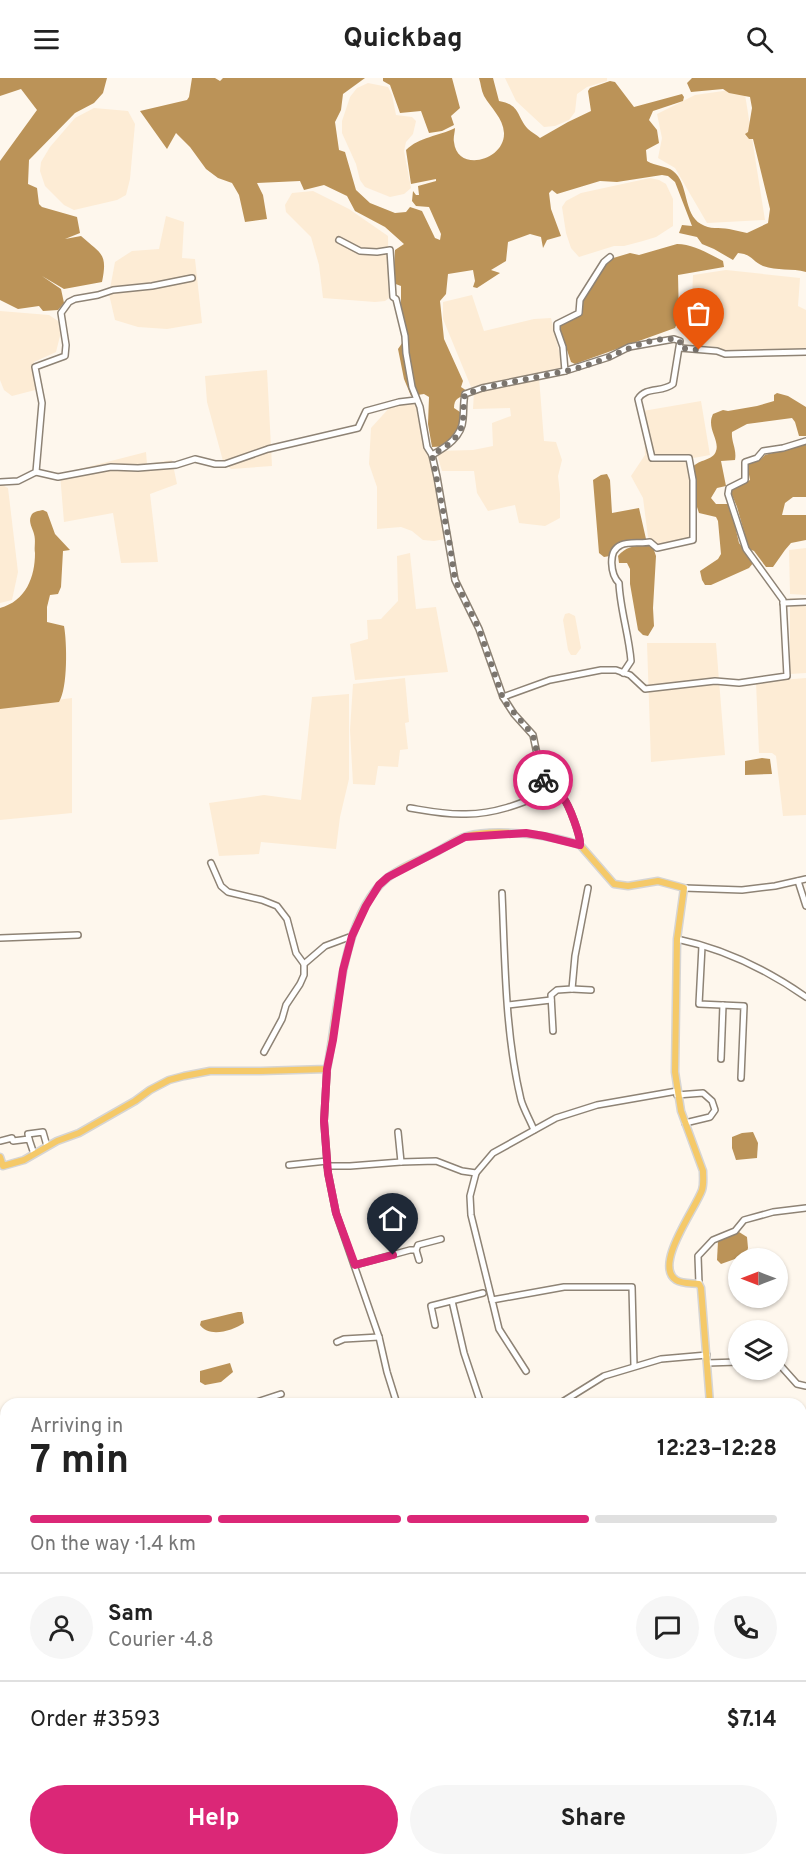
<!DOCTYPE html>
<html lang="en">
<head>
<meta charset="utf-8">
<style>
	body { margin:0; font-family:Overpass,sans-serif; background:#f6f6f6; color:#222; height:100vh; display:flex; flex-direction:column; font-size:22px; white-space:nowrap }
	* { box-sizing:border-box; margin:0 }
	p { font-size:20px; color:#767676 }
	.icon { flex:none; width:33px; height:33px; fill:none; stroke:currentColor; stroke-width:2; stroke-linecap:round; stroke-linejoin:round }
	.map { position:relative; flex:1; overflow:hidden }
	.side { position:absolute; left:0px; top:1320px; width:807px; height:468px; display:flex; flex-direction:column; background:#fff; border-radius:18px 18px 0 0; box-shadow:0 2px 4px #0004 }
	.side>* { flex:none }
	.needle { width:39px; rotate:270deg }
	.tools { position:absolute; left:728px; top:1170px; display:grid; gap:12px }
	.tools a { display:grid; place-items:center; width:60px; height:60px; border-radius:50%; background:#fff; box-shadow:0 2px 4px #0004; font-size:30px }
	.pin { position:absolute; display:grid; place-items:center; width:51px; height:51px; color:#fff; margin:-62px -26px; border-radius:50% 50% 50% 0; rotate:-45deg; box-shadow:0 0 6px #0007 }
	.pin .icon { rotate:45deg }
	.courier { position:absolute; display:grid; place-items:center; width:60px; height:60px; margin:-30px; border:4px solid #db2777; border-radius:50%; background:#fff; color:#222; box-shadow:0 2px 8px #0007 }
	.head em { font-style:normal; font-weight:700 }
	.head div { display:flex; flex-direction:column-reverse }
	.head { display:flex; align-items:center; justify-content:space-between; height:102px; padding:0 30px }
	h1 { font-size:39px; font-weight:700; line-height:45px }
	.bar { display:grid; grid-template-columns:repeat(4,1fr); gap:9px 6px; align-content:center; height:72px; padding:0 30px }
	.bar i { height:8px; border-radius:4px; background:#e0e0e0 }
	.bar .selected { background:#db2777 }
	.bar p { grid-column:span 4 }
	.line { display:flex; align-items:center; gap:15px; padding:0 30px; border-top:2px solid #e0e0e0 }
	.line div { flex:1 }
	.round { display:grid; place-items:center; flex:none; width:63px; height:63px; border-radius:32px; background:#f6f6f6 }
	.cta { display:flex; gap:12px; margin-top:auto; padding:12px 30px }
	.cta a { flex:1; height:69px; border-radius:36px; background:#db2777; color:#fff; font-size:24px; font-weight:700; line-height:69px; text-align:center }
	.cta a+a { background:#f6f6f6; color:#222 }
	header { display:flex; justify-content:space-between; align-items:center; height:78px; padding:0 30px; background:#fff; font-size:27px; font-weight:700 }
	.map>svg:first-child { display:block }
</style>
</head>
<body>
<header><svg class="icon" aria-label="menu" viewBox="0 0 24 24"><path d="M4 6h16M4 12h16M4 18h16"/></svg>Quickbag<svg class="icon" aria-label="search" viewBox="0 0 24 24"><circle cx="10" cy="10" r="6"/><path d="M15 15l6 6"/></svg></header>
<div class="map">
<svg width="806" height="1788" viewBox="0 0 806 1788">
	<rect width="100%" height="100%" fill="#fef7ed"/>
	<!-- built -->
	<g fill="#fdecd5">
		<polygon points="505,0 607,0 607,3 587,9 577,16 575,34 569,42 555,48 544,49 516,23"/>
		<polygon points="368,5 388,9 392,17 396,37 412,39 416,43 413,56 406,64 404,73 411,110 404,116 390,119 365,109 360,102 356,86 342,55 342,43 350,19 357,10"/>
		<polygon points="744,10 765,142 707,145 675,90 658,80 662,60 657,36 695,17"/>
		<polygon points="94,30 128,33 135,46 130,101 126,117 117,122 74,132 64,127 45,108 40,93 41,84 50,69 75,40"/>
		<polygon points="650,100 659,102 666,106 673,121 673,148 656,159 643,163 624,168 614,168 579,179 571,170 566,155 562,129 566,123 581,115"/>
		<polygon points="313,113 349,131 388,158 389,220 385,223 375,224 323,220 319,187 311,159 286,134 285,127 292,115"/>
		<polygon points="166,138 184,144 182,180 195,181 202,245 167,251 138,249 115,242 109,216 115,184 132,173 159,171"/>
		<polygon points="726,192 800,200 798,228 806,232 806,272 727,274 718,269 690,267 693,197"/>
		<polygon points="472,217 484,253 534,241 551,240 563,289 471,309 443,241 443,224"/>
		<polygon points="0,233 49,237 58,243 61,254 56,274 34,284 33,290 39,311 12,318 4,312 0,302"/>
		<polygon points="267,292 272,388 231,391 223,383 207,324 205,298"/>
		<polygon points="539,299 544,363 556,364 562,382 558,398 560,416 560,440 545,448 519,445 515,427 488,433 477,415 474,393 442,393 436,373 473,372 493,368 492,345 511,338 510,330 473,331 474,313"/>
		<polygon points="406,323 423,328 426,375 439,396 451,460 434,463 423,462 412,453 401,449 377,451 377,409 369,386 371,350 391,328"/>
		<polygon points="701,323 710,377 688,381 692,417 691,461 658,468 648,459 643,420 631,398 645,377 643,333"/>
		<polygon points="146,374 147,386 172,382 177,406 150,416 158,484 121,485 113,435 64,444 60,396"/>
		<polygon points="0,406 8,410 18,494 12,522 0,525"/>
		<polygon points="806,470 806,517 790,516 789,472"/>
		<polygon points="410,475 416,531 436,529 448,594 355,602 350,566 368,561 367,542 381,541 398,523 397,478"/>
		<polygon points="790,520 806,521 806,595 790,596"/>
		<polygon points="569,535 575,538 581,570 576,577 571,577 568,572 563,542 565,536"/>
		<polygon points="647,565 716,565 725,677 651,684"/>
		<polygon points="405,600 409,644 405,645 408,671 400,672 398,689 378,688 375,707 353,706 350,652 353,606"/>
		<polygon points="806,600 806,737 783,738 776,678 772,675 759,675 756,604"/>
		<polygon points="349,616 349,701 340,739 336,771 261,764 259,776 219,778 209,725 264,717 301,722 312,619"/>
		<polygon points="72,620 72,735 0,742 0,629"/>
	</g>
	<!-- water -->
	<g fill="#bb9358">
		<path d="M 0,0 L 107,0 L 103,15 L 94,25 L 75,35 L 29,82 L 28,106 L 37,110 L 39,126 L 42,129 L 77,139 L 80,155 L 65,161 L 81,158 C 101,176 108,175 102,204 L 64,211 L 42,198 L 61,211 L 64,225 L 58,232 L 43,233 L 39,228 L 18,231 L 0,222 L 0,83 L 37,32 L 21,11 L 0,18 Z"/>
		<path d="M 192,0 L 215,0 L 220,3 L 223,0 L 365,0 L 343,16 L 341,32 L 335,44 L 339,72 L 345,74 L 356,112 L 370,125 L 395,135 L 406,134 L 410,129 L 422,133 L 435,160 L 440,162 L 441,156 L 429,129 L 416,128 L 412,123 L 413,113 L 416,117 L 419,117 L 418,108 L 436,103 L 436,101 L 411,106 L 406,72 C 419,59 439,58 455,50 C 455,54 453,60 454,64 C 457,95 505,83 504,55 C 503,40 491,30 484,18 C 481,12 481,6 479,0 L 493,0 L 499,23 C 521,27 516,38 528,51 C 531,54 537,57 540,60 L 568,44 L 591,33 L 588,13 L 590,10 L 610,3 L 615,4 L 634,29 L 682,16 L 684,19 L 683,23 L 653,33 L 649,42 L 657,52 L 659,65 L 646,72 L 647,83 C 655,88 667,88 673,93 C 689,105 683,136 701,146 C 710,152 719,149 729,151 C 735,152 741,154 747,155 L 768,145 L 770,131 L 753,61 L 749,61 L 745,56 L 748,54 L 752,30 L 750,19 L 729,15 L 723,11 L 691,14 L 687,5 L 692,0 L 806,0 L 806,194 C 792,190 777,193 763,188 C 753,184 752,176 738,175 L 733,182 L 714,171 L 702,166 L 697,159 L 679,155 L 682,147 L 692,148 L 675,104 L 668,98 L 662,97 L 617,104 L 600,103 L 557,116 L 552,112 L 549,115 L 551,131 L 561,158 L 547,162 L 543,170 L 541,159 L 530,156 L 508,164 L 506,183 L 491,192 L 500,195 L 477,210 L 473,209 L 475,203 L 473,192 L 448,196 L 446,216 L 440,223 L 444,261 L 463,303 L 461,309 L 467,313 L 467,318 C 459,318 454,321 454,330 L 466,338 L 449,368 L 432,369 L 428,346 L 429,319 L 424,316 L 411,318 L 404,301 L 398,271 L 407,258 L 401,227 L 401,208 L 393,205 L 395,172 L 404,166 L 385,149 L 355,133 L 347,118 L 324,107 L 304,112 L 300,103 L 257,105 L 263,117 L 267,141 L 245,144 L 239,117 L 232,105 L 218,100 L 206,91 L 190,69 L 176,55 L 167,71 L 140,33 L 187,22 L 189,19 Z"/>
		<polygon points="383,0 452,0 460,30 451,38 454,47 442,53 429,55 421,33 400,35 390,7 383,3"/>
		<path d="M 677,166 C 693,166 709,176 723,183 L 724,189 L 678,197 L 679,241 L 675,250 L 575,286 L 571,284 L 559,248 L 582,237 L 583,219 L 610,181 L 630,175 L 639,177 Z"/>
		<path d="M 777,315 L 788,318 L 806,329 L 806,358 L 799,358 L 795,344 L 792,340 L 747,346 L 732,354 C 731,364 737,371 735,382 L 721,383 L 726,408 L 717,410 L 711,420 L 716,426 L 730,426 L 739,465 L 754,484 L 749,490 L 711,507 L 705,507 L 702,502 L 700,493 L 718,481 L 721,476 L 718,443 L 716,439 L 699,435 L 696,426 L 693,389 C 699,381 713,383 716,373 C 720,362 706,350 713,336 L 723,332 L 728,333 L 757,328 L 774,323 L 774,317 Z"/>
		<polygon points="806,366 806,419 793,419 785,425 782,437 806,437 806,462 791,465 785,472 773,489 766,489 754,473 749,471 737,429 732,417 732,412 750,402 747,386 761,381 765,377"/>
		<polygon points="607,396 610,402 612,435 639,430 646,461 629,463 610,478 604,479 599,475 593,402 601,397"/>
		<path d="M 43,432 L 47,434 L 55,456 L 70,472 L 63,473 L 61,509 L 58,516 L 50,517 L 47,529 L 47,544 L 64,548 C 67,564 68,610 59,624 L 0,631 L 0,530 C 26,523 35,499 35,475 C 34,469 36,463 34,456 C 33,451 28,444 31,438 C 33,433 39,433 43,432 Z"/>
		<path d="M 645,467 L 653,469 L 656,478 L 653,530 L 654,548 L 648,558 L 643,557 L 638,552 L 630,506 L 630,491 L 627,485 L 619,485 L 618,478 C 625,469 634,468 645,467 Z"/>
		<polygon points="762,680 770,681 772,696 745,697 745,683"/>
		<polygon points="753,1054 758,1065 757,1080 736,1082 732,1070 732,1059 742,1055"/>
		<polygon points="739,1154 747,1159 748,1170 746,1177 721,1186 717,1182 718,1163"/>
		<path d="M 238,1234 L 242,1234 L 244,1245 C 232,1253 209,1260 200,1247 L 201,1243 Z"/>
		<polygon points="230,1285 233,1294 221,1304 205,1307 200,1304 200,1293"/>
	</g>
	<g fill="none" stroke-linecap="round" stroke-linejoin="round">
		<!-- canal -->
		<polyline stroke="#bb9358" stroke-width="4" points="504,1782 505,1788"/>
		<defs>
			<g id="minor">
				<polyline points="339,162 360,173 377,174 390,172 393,219 396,221 405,258 406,275 412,309 420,329 427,369 432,377 437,399 455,502 479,551 503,619 550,602 601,592 616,592 630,597 645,611 715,603 739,605 787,598 783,522 746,471 728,416 729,410 745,402 745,384 757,380 763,373 783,370 806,363"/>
				<polyline points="680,270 717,273 725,276 806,274"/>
				<path d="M 565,293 L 609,279 L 629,269 L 674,261 L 680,263 L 673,306 C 662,315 646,308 638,321 L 652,380 L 689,380 L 693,402 L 693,462 L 657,470 L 650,464 C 641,466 629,463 621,467 C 607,473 611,497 619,505 C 620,531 629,557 631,583 L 623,595"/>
				<path d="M 432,377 C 446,369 462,359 463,341 C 464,332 463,325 465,316 L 482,310 L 565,293 L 563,269 L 557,252 L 557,246 L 579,235 L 580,222 L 604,184 L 610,179"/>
				<polyline points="36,394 58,399 111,389 138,390 176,387 195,381 215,386 225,386 268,371 358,350 366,333 399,324 416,322"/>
				<polyline points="0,404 18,403 36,394 42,325 35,289 65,278 66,267 61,235 69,224 75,221 98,217 113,212 152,208 192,200"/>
				<polyline points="783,525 806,524"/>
				<path d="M 503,619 L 514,636 L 533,657 L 541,695 L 549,714 C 553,716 560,716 563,720 C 569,726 581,759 580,767"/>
				<path d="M 410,730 C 428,733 447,737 466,736 C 496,736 522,725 549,714"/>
				<polyline points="211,785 221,808 228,814 262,822 277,828 287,841 296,875 304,886"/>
				<polyline points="798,803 806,828"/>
				<polyline points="684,810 742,812 775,808 806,801"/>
				<path d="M 502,815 C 505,883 505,955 521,1022 C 524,1032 530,1042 534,1052"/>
				<polyline points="0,860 78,857"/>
				<path d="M 677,861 C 725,871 766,891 806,919"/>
				<polyline points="702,868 699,926 744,928 741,1000"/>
				<polyline points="572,911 591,912"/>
				<polyline points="508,927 551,922"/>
				<polyline points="553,953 551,917 557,912 572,911 575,878 588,810"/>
				<polyline points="264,974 282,941 286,927 300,906 304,897 304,886 325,868 352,858"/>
				<polyline points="721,981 723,927"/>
				<polyline points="327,991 324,1043 328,1095 336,1135 379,1259 387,1294 397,1326"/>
				<polyline points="677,1017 703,1015 712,1023 715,1032 710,1039 685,1045"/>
				<polyline points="29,1061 28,1056 43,1054 47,1068"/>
				<polyline points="0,1063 12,1060 13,1063 29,1061 34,1076"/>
				<polyline points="401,1084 436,1083 462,1093 476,1095 493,1075 556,1040 597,1027 677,1013"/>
				<polyline points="289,1087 327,1083"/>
				<polyline points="327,1088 350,1088 401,1084 398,1054"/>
				<polyline points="476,1095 470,1118 471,1137 492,1222"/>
				<polyline points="416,1172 418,1167 441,1161"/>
				<polyline points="355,1187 410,1172 416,1172 419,1182"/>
				<polyline points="699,1206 698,1178 713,1162 735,1153 744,1142 773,1134 806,1130"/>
				<polyline points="452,1223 464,1275 481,1326"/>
				<polyline points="435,1247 431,1228 483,1215"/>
				<polyline points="337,1264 344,1261 379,1259"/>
				<polyline points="707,1285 738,1284"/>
				<polyline points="777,1286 780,1287 797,1306 806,1308"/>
				<polyline points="526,1293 499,1251 492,1222 564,1209 632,1209 634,1288"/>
				<polyline points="251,1326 281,1316"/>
				<polyline points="559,1326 604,1298 661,1281 707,1277"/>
				<polyline points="801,1777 806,1780"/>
				<polyline points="218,1782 219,1788"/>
				<polyline points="487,1782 489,1788"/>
				<polyline points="609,1782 626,1788"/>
				<polyline points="652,1782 655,1788"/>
			</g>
			<g id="major">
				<path d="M 0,1079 L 3,1088 L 24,1082 L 57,1063 L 79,1055 L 135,1023 L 150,1012 L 169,1002 L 184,998 L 210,993 L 261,993 L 327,991 C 338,935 341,840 386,801 C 401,788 421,782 438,773 C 447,768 456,761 467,758 C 496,750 552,757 580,767 L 614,806 L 628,808 L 658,803 L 684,810 L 677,861 L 675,994 L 681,1033 L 703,1093 C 703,1100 704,1106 702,1112 C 696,1130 653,1187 676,1202 C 682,1206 692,1205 699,1206 L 701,1210 L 710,1326"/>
				<polyline points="801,1537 806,1541"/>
			</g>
		</defs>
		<!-- minor casing -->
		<use href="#minor" stroke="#8e8375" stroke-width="8"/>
		<!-- major casing -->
		<use href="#major" stroke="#d6d5d4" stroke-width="9"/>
		<!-- minor -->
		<use href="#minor" stroke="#fff" stroke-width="5"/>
		<!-- major -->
		<use href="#major" stroke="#f5c968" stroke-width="6"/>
	</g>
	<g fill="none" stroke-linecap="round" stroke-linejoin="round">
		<!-- done -->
		<path stroke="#7b756e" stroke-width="6" stroke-dasharray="0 10.8" d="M 543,702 L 533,657 L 504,623 L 479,551 L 455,502 L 450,468 L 432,377 C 446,369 462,359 463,341 C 464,332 463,325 465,316 C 512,300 563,299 609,279 C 627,271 661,255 680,263 L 680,270 L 699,272"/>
		<!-- route -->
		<path stroke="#db2777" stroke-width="8" d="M 393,1177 L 355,1187 L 336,1135 L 328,1095 L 324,1043 L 327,991 L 333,962 L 343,892 L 352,858 L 366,828 L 379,807 L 388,799 L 465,759 L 526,755 L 544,758 L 580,767 C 581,759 569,726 563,720 C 560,716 553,716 549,714 L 543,702"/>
	</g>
</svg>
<div class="tools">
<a><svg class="needle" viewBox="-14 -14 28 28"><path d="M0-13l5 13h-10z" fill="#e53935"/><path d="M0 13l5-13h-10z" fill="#767676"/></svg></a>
<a><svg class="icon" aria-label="layers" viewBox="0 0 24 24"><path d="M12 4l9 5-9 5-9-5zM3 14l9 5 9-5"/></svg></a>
</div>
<div class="pin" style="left:699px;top:272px;background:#ea580c"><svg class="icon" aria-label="bag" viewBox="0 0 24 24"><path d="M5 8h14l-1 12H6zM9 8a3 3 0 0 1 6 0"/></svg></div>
<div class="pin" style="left:393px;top:1177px;background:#1f2937"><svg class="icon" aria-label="home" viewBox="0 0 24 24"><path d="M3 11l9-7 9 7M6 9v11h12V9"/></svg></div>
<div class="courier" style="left:543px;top:702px"><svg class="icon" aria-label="bike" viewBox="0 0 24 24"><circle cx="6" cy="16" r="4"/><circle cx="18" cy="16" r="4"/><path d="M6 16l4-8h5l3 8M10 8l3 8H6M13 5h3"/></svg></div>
<section class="side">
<div class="head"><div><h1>7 min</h1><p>Arriving in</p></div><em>12:23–12:28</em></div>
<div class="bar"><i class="selected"></i><i class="selected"></i><i class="selected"></i><i></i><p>On the way · 1.4 km</p></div>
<div class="line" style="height:108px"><a class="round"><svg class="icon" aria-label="person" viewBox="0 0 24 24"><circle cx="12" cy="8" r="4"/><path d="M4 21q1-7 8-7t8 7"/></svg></a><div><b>Sam</b><p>Courier · 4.8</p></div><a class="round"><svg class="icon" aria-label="chat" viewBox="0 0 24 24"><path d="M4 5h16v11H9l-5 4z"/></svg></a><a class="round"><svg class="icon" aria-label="phone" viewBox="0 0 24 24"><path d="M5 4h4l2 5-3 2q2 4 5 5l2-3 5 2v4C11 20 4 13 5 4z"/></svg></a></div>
<div class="line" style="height:78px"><div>Order #3593</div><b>$7.14</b></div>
<div class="cta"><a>Help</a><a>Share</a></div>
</section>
</div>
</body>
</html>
